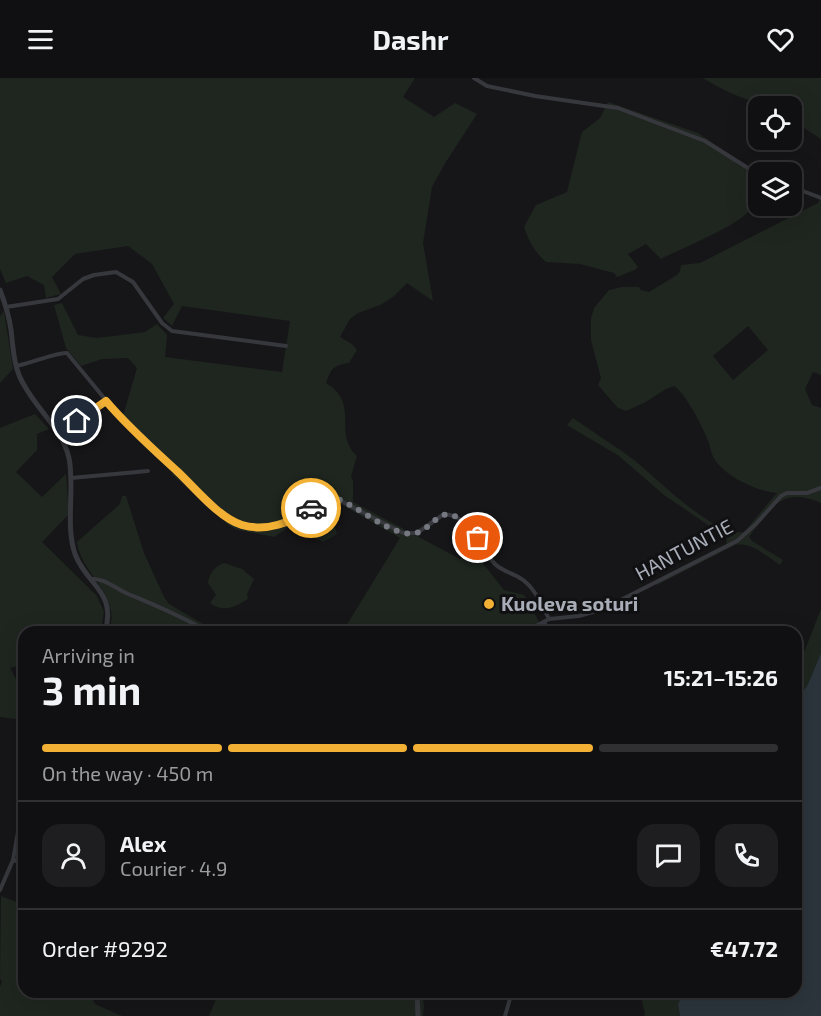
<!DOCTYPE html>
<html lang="en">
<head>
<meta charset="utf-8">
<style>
	body { margin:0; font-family:"Exo 2",sans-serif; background:#1e1e20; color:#f1f3f6; height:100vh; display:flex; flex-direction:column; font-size:22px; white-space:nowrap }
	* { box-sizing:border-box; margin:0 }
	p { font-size:20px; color:#9c9d9f }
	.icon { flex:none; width:33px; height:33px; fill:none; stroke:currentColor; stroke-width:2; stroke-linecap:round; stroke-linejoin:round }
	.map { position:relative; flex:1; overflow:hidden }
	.details { position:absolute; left:18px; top:548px; width:784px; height:372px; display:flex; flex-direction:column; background:#101012; border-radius:18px; box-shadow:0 6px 24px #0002,0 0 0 2px #303032 }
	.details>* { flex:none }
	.tools { position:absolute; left:748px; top:18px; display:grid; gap:12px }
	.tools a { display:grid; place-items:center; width:54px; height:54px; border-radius:12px; background:#101012; box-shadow:0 6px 24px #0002,0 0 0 2px #303032; font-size:30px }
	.pin { position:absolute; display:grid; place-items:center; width:51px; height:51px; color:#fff; margin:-26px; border:3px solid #fff; border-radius:50%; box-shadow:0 2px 6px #0007 }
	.courier { position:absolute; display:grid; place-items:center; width:60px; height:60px; margin:-30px; border:4px solid #f2b134; border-radius:50%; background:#fff; color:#222; box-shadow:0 2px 8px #0007 }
	.headline em { font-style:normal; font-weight:700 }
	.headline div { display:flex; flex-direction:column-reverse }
	.headline { display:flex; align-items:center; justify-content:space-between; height:102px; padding:0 24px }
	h1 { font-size:39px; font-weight:700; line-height:45px }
	.bar { display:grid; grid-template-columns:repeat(4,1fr); gap:9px 6px; align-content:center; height:72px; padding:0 24px }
	.bar i { height:8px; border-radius:4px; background:#303032 }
	.bar .current { background:#f2b134 }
	.bar p { grid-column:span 4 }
	.line { display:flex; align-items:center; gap:15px; padding:0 24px; border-top:2px solid #303032 }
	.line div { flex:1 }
	.round { display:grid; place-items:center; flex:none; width:63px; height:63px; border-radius:18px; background:#1e1e20 }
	header { display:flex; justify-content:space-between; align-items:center; height:78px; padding:0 24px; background:#101012; font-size:27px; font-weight:700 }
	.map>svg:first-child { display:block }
</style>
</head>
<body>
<header><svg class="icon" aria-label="menu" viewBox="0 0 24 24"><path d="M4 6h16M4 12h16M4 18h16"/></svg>Dashr<svg class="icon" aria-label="heart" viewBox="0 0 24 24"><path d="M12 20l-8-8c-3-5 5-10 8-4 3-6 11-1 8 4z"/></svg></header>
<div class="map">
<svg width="821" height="938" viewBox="0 0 821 938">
	<rect width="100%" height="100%" fill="#161618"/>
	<!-- green -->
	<g fill="#1e261f" fill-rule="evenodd">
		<path d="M 0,0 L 415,0 L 403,19 L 434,39 L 455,25 L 477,36 L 444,87 L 432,109 L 423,165 L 433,223 L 407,205 L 393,219 L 380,227 L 358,235 L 350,241 L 340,259 L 352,266 L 357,272 L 349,285 C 332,288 332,290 326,305 C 361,326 332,354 357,378 L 351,398 L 353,403 L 353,424 L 460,481 L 474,474 L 504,512 L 524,517 L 542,549 L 532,554 L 343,553 L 400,460 L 339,425 L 328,423 L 274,459 L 238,452 L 230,448 L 172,396 L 176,389 L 123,338 L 137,290 L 128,280 L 102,281 L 81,288 L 66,270 L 54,227 L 62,225 L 78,257 L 97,260 L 145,254 L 157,246 L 167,257 L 165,279 L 282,294 L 290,243 L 182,228 L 172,248 L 163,240 L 174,226 L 152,186 L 128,168 L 75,176 L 52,199 L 61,216 L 46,220 L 44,207 L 27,198 L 6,205 L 0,191 Z"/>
		<path d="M 703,0 L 821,0 L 821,61 L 792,42 L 792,28 C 756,28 733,18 703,0 Z"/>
		<path d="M 608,24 L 698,55 L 742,85 L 763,94 L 759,94 C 759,107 757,124 748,134 C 733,150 682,170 661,181 L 646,166 L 628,176 L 638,189 L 635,192 L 617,199 L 614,195 L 580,186 L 546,184 C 535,174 529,164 524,149 L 536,127 L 567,114 L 582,54 L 600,40 Z"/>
		<path d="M 821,119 L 821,297 L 813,294 L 805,311 L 812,327 L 821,330 L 821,425 C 782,408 771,429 749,459 L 752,463 L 783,482 L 780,487 C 766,478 752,464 735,467 L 657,507 L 654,503 L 726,466 L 727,460 L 664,417 L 619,378 L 567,347 L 573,340 C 593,354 614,367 634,382 C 658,401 714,459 744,454 L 777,415 C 758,414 725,398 715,382 C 711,376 710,367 707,360 C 701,346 686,316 674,308 L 666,311 L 644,325 L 626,333 L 618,330 L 598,307 L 601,300 L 591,262 L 591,240 L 594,230 L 609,212 L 622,209 L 639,209 L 641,212 L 649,214 L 677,197 L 680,193 L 681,187 L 700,185 L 818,125 ZM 748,248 L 768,272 L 733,302 L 713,278 Z"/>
		<polygon points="4,233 13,291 0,305 0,238"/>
		<polygon points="35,336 49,351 37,356 37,372 16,394 42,419 66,396 68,423 68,437 42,464 97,518 104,534 101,553 24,554 24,586 10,590 24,616 24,725 18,722 20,718 24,642 0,639 0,350"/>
		<path d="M 122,418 L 126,418 L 144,475 L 164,519 L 169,526 L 215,553 L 202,553 L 192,548 L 190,553 L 161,554 L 137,547 L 111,546 C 116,513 81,495 77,464 L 120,426 Z"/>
		<polygon points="327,438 334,446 337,456 323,464 315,459 313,450"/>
		<path d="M 224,485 L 242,491 L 254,501 L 247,516 L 248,521 C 235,529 224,535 210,525 L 216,517 L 208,505 C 209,496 215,488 224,485 Z"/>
		<polygon points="821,531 821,575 808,606 797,623 797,592"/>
		<polygon points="1,818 24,827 24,914 89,914 95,926 122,938 0,938 0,908 2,904 0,900"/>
		<polygon points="219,914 422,914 424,927 423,938 209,938"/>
		<polygon points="640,914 684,914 678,927 680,938 644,938 645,936"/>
	</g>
	<!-- water -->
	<polygon fill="#2c353c" points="821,575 821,938 680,938 678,926 684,914 796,914 797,623 808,606"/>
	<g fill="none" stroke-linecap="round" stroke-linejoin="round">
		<!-- minor -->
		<g stroke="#37383d" stroke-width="4">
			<polyline points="474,0 487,8 535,18 618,30 705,63 759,97"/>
			<polyline points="792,109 821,120"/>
			<polyline points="6,229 58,221 83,201 94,197 116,194 133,204 162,245 172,253 286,268"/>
			<path d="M 16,288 C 29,286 57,274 67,275 L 123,343 L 223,436 C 247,455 279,451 304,435 C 313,429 321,420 333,419 L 403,455 L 417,455 L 444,436 C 472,438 478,469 495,486 C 502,493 512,495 520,500 C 534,508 542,527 549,541"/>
			<polyline points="59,356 106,323"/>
			<polyline points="71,400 148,393"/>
			<path d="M 92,501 C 104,500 115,510 126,515 C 154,527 182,538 208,554"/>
			<polyline points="544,544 549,554"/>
			<polyline points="525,554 549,541 579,538 603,531 737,463 756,446 781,418 787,415 807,415 821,410"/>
			<polyline points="13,782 24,785"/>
			<polyline points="0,812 13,782 24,721"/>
			<polyline points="505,938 512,914"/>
		</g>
		<!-- tertiary -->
		<g stroke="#37383d" stroke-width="5">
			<path d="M 0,212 C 5,225 9,238 11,252 C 13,267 13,283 19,297 C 31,327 62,349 69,380 C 75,411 65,446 75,476 C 87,508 117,513 105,554"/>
			<polyline points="417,914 418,938"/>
		</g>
	</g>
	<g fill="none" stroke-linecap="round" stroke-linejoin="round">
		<!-- done -->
		<path stroke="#757880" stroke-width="6" stroke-dasharray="0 10.8" d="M 311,430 L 322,422 L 333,419 C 356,427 381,450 404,455 C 437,463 436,406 478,460"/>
		<!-- route -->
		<path stroke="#f2b134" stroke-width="8" d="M 77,343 L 106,323 C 128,349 153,371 178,394 C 195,410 219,440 242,447 C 266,454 291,445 311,430"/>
	</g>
	<!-- markers -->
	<circle fill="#f2b134" stroke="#111113" stroke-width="2" cx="489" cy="526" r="6"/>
	<g text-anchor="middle" stroke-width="6" stroke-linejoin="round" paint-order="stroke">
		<!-- street labels -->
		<g font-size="20" fill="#a8adb8" stroke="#111113">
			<text transform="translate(684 472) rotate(-28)" y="7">HANTUNTIE</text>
		</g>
		<!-- poi labels -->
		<g font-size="20" font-weight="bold" fill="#a8adb8" stroke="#111113" text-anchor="start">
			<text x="501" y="533">Kuoleva soturi</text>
		</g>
	</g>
</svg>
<div class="tools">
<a><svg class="icon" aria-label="locate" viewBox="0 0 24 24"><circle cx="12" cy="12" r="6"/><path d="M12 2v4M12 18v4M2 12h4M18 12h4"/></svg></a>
<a><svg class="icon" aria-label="layers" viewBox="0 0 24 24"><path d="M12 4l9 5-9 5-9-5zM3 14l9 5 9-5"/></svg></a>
</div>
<div class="pin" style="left:478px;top:460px;background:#ea580c"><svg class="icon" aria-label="bag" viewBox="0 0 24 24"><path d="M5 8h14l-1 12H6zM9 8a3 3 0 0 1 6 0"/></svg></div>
<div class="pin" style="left:77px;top:343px;background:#1f2937"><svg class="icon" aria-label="home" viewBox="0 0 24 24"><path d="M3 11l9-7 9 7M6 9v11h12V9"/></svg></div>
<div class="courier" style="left:311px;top:430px"><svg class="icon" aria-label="car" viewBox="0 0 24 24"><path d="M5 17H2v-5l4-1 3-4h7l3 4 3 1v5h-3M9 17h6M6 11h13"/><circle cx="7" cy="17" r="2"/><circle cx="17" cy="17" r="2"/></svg></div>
<section class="details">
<div class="headline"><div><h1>3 min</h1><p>Arriving in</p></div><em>15:21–15:26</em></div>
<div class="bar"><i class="current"></i><i class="current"></i><i class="current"></i><i></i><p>On the way · 450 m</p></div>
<div class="line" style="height:108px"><a class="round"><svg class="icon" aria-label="person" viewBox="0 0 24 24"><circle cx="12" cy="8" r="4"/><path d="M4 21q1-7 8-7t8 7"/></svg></a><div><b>Alex</b><p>Courier · 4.9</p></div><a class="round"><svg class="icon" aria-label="chat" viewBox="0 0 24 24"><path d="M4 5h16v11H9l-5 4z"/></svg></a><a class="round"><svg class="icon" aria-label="phone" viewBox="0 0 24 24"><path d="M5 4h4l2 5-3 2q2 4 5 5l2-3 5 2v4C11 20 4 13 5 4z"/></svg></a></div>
<div class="line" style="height:78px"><div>Order #9292</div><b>€47.72</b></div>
</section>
</div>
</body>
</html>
